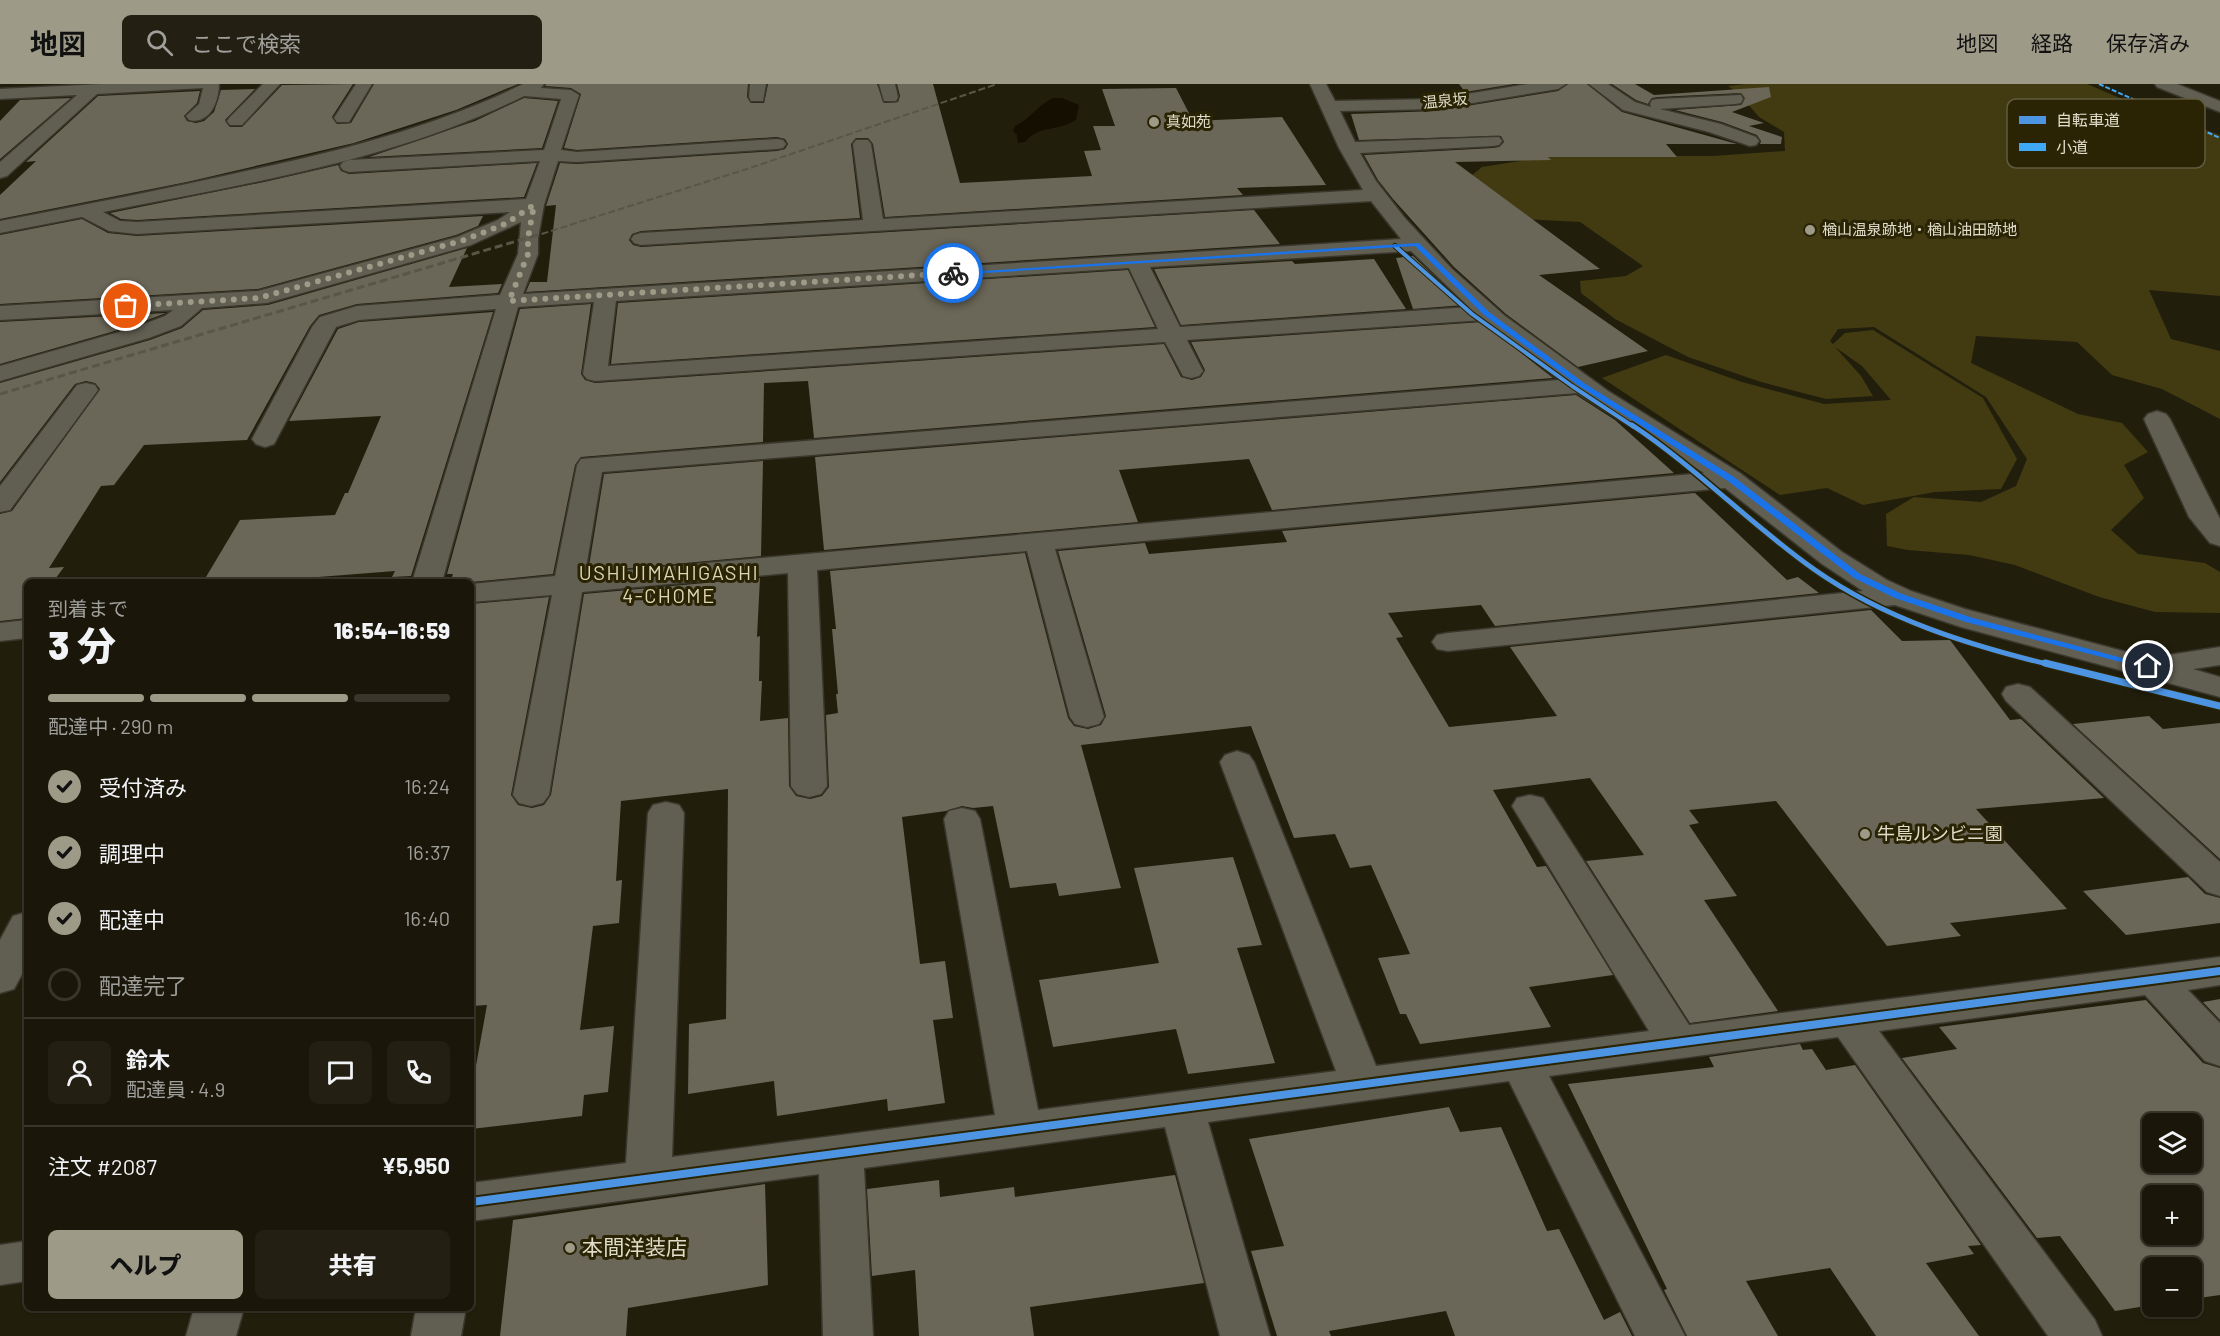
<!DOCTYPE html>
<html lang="ja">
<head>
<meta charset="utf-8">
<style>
	body { margin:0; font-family:Barlow,"Noto Sans JP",sans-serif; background:#231f12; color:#f1f3f6; height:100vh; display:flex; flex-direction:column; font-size:22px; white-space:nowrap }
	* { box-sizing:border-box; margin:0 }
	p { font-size:20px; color:#9f9f9c }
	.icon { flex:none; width:33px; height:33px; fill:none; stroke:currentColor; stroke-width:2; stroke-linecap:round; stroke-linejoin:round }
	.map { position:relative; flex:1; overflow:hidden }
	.details { position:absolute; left:24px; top:495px; width:450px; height:732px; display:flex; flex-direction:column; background:#1a1609; border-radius:9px; box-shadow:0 2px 4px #0004,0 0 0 2px #38352a }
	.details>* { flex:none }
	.fabs { position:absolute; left:2142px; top:1029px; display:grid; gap:12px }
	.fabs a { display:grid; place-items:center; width:60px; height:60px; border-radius:9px; background:#1a1609; box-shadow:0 2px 4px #0004,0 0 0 2px #38352a; font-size:30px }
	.pin { position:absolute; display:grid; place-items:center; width:51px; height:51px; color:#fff; margin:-26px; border:3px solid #fff; border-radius:50%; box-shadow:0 2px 6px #0007 }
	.courier { position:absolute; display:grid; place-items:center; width:60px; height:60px; margin:-30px; border:4px solid #1a73e8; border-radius:50%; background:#fff; color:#222; box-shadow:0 2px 8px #0007 }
	.headline em { font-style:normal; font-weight:800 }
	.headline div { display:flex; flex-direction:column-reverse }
	.headline { display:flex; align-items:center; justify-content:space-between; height:102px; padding:0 24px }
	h1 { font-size:39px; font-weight:800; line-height:45px }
	.bar { display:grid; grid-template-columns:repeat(4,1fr); gap:9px 6px; align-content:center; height:72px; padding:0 24px }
	.bar i { height:8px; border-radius:4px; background:#38352a }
	.bar .active { background:#9e9a88 }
	.bar p { grid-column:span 4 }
	.line { display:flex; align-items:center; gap:15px; padding:0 24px; border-top:2px solid #38352a }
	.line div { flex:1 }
	.round { display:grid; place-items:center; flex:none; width:63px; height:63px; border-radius:9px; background:#231f12 }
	ol { padding:0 24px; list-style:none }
	li { display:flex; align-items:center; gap:18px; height:66px }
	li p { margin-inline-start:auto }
	li .icon { padding:6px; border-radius:50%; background:#9e9a88; color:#111; stroke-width:4 }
	li:last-child { color:#9f9f9c }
	li i { width:33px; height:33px; border:3px solid #38352a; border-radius:50% }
	.primary-button { display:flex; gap:12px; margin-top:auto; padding:12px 24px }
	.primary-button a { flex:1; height:69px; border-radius:9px; background:#9e9a88; color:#111; font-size:24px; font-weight:800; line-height:69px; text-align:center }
	.primary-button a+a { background:#231f12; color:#f1f3f6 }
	header { display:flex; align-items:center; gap:36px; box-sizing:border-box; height:84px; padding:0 30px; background:#9e9a88; color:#111 }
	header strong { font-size:28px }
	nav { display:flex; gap:33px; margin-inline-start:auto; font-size:21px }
	.search { width:420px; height:54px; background:#231f12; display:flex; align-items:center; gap:15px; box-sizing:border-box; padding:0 21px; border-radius:9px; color:#9f9f9c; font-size:22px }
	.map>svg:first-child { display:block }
</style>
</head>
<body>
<header>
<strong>地図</strong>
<div class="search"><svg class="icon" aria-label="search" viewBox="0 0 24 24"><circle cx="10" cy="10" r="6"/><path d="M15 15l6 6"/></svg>ここで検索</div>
<nav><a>地図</a><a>経路</a><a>保存済み</a></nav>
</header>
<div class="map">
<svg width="2220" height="1252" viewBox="0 0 2220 1252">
	<rect width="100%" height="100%" fill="#221e0c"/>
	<!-- green -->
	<polygon fill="#423b11" points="1746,0 2087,0 2150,27 2220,51 2220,212 2149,206 2171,255 2220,267 2220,335 2162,305 2112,291 2077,258 1976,252 1971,279 2078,330 2122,339 2148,368 2124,381 2144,414 2111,446 2138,470 2205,479 2220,488 2220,529 2155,528 2099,513 2015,481 1969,471 1908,466 1887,462 1886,430 1914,413 1981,418 2016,402 2027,375 1986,313 1874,243 1838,245 1830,257 1833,260 1845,249 1873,246 1983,314 2017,375 2001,405 1935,408 1863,421 1827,404 1780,411 1602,294 1666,271 1742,298 1824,320 1891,316 1862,282 1835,263 1861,292 1873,312 1826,315 1761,298 1688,273 1615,235 1581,209 1580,197 1626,192 1643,182 1580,138 1503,134 1460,101 1482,83 1551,72 1713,72 1785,67 1784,48 1759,33 1739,10 1728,2"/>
	<!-- water -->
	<path fill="#150f01" d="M 1053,14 L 1062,14 L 1079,21 L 1076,36 C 1056,48 1039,41 1025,58 L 1018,59 L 1017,51 L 1013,47 L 1015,42 C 1030,35 1038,21 1053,14 Z"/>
	<!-- building -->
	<g fill="#6a6758" fill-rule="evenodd">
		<polygon points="353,0 332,33 337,40 351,39 374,0 518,0 456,26 354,59 187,98 0,135 0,111 36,77 26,78 98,12 200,7 197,19 184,32 187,37 196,39 204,37 214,28 221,6 255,5 225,36 230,43 242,43 282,1"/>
		<polygon points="546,0 748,0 747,13 751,19 764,19 768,0 877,0 884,19 898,18 900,12 897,0 933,0 960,99 1092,92 1084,67 1101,66 1093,42 1115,42 1102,5 1176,4 1193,37 1282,33 1326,101 1237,104 1243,111 885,133 873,60 868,54 856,54 851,60 860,134 641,147 632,150 629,156 633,161 641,163 1254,126 1280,160 526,208 530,198 547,198 556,121 546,122 560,79 577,80 777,67 785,65 788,60 785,55 777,53 577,66 564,64 581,10 571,4 545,2"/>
		<polygon points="1459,0 1514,0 1465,8"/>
		<polygon points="1568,0 1587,0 1622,28 1737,60 1666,60 1677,73 1548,73 1551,76 1455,78 1600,185 1539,191 1648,267 1578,283 1506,230 1454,183 1393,115 1378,96 1364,71 1493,64 1499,63 1504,58 1501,52 1359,56 1351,30 1436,27 1558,7"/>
		<polygon points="1612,0 1635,0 1654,11 1769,3 1771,13 1732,28 1764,39 1749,42 1782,53 1781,60 1760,60 1761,57 1757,51 1722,38 1675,26 1741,21 1745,14 1741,9 1658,13 1652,14 1648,20 1636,16"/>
		<polygon points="71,14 0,75 0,37 20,16"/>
		<polygon points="524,14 558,17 542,64 369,73 475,37"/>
		<polygon points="537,79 524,113 137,136 121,135 110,129 264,98 338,81 341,87 349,90"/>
		<polygon points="483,132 478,142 456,151 258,205 0,220 0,151 82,135 108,149 137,152"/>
		<polygon points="467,164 449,203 502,200 498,209 357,220 319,231 310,242 247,356 144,361 114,401 101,402 49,484 64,483 53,498 27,498 27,534 0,537 0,430 12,427 100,305 95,299 86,297 75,300 0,398 0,299 150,256 182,244 203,226 268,221"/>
		<polygon points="1413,172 1464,221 1413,225 1396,174"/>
		<polygon points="1374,175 1406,225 1181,241 1154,185 1292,177 1295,180"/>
		<polygon points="1128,186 1155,243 611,280 618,219"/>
		<polygon points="591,220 581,290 585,296 595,299 1164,260 1181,293 1192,296 1201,293 1205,286 1191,258 1482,238 1553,294 814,354 808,297 764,299 763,358 581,373 575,381 553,490 471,498 471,494 451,496 453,490 447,490 520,225"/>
		<polygon points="493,228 411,492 392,493 395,487 253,498 203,498 240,436 335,431 345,409 348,409 381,332 289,337 338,245 359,238"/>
		<polygon points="166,229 132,242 0,280 0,238"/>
		<polygon points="1576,311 1615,336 1674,389 1272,426 1249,375 1119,386 1138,438 824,466 815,373"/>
		<polygon points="763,377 761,472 588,488 604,390"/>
		<polygon points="1695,409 1787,496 1798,493 1819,509 1495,542 1481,521 1388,529 1403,553 1396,554 1449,643 1557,632 1510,563 1871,526 1902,557 1950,556 2010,636 2021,635 2104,714 1976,725 2067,825 1950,839 1961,852 1887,862 1776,717 1689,726 1699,739 1689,741 1737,812 1704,816 1778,927 1690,939 1586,777 1644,771 1590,694 1493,706 1537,783 1546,782 1613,891 1529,903 1551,943 1420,960 1406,930 1400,930 1378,874 1410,870 1371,781 1350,784 1335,750 1294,754 1251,642 1081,661 1121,804 1059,812 1056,799 1010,804 993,722 973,724 962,722 946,727 902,733 920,880 945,877 953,934 933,936 945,1019 888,1027 887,1015 777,1032 774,997 688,1010 689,940 726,935 728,705 621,717 616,797 622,796 619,839 593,842 580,946 614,942 608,1008 584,1011 582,1032 471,1045 471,1009 487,921 471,922 471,520 549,513 511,711 518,721 532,724 544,721 551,711 584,510 760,494 757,553 760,552 759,597 762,597 760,637 788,634 789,702 796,712 810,715 822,712 829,703 826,631 838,629 836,610 838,610 832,545 836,545 830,487 1025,469 1068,634 1074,642 1088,645 1101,641 1106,632 1058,467 1145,459 1149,470 1287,458 1282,447"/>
		<polygon points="2149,632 2163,645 2220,639 2220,775 2073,640"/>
		<polygon points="1233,773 1262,861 1237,864 1275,979 1188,990 1176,945 1053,963 1039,896 1159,879 1134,784"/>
		<polygon points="2188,793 2205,810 2220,814 2220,839 2126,851 2083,807"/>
		<polygon points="2220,915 2220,936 2203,918"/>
		<path d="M 2146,916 L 2203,979 L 2220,984 L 2220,1211 L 2192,1215 L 2192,1184 L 2152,1184 L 2152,1221 L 2115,1227 L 2060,1152 L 2037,1154 L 1902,974 L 1957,965 L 1939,943 ZM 2152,1040 L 2192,1040 L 2192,1078 L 2152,1078 ZM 2152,1112 L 2192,1112 L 2192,1150 L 2152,1150 Z"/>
		<polygon points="1800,960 1803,966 1812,965 1826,986 1855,981 1981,1161 1968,1162 1974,1170 1926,1179 1979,1252 1876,1252 1830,1184 1746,1197 1778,1252 1687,1252 1664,1206 1667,1205 1568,1000 1714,983 1709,973"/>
		<polygon points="1449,1023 1460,1048 1501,1043 1547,1147 1559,1145 1604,1236 1620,1228 1632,1252 1455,1252 1446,1227 1329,1247 1331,1252 1277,1252 1251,1167 1284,1162 1249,1055"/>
		<polygon points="1175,1091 1204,1199 1030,1223 1034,1252 919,1252 915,1186 872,1192 867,1105 939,1096 940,1113 1014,1103 1015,1113"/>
		<polygon points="765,1100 768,1201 628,1224 626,1252 500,1252 513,1136"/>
	</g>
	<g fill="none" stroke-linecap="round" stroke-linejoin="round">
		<defs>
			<g id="minor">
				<path d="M 102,0 L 219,0 C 219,17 210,41 189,36 L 186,32 L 199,20 L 203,4 L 97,10 L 7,92 L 0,94 L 0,78 L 77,11 L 0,15 L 0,5 Z"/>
				<polygon points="263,0 280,0 242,41 230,41 227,37 230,33"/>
				<polygon points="356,0 372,0 349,38 337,38 334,34"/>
				<path d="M 523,0 L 544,0 L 541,4 L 571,6 L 579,11 L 561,66 L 577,68 L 777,55 L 783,56 L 786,60 L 783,64 L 777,65 L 577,78 L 558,77 L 544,121 L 538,154 L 538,170 L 523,210 L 1401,155 L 1371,117 L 641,161 L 634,159 L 631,155 L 634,151 L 641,149 L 863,136 L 853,60 L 856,56 L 868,56 L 871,60 L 883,135 L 1363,106 L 1339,64 L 1310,0 L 1326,0 L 1335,17 L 1436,15 L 1528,0 L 1566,0 L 1558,5 L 1436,25 L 1340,27 L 1355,58 L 1499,53 L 1502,57 L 1499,61 L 1493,62 L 1360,69 L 1376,97 L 1404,133 L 1452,185 L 1505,232 L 1608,307 L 1740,389 L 1842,468 L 1887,496 L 1911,507 L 1965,525 L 2149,574 L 2220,563 L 2220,581 L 2193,585 L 2220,593 L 2220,613 L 1961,543 L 1895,521 L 1448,567 L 1437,565 L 1432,558 L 1437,551 L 1448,549 L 1863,507 L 1822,480 L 1725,404 L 1055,465 L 1104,633 L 1099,640 L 1087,643 L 1075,640 L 1070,633 L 1027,467 L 817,486 L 827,702 L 821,710 L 809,713 L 797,710 L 791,702 L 788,489 L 582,508 L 549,711 L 543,719 L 531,722 L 519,719 L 513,711 L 552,511 L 471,518 L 471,500 L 555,492 L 577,381 L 581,375 L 1559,296 L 1483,236 L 1187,256 L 1203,287 L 1199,292 L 1191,294 L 1183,292 L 1165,258 L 595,297 L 587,295 L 583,290 L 594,218 L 518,223 L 442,498 L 412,498 L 496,225 L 359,236 L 336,243 L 274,360 L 265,363 L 256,360 L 252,355 L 312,243 L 320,233 L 357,222 L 500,211 L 518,170 L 521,138 L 471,161 L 267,219 L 202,224 L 181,242 L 149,254 L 0,297 L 0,282 L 133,244 L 165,232 L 173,226 L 0,236 L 0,222 L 258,207 L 457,153 L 498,136 L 510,128 L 137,150 L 109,147 L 82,133 L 0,149 L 0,137 C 83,121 167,105 250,86 C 344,66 436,42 523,0 ZM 524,12 L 561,15 L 544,66 L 349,76 L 343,78 L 340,82 L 343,86 L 349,88 L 540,77 L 526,115 L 137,138 L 120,137 L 103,128 C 244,100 394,77 524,12 ZM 1411,167 L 1469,223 L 1180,243 L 1150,183 ZM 1129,184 L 1158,245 L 608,282 L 616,217 ZM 1577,309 L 1704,389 L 585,490 L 602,388 Z"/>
				<polygon points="750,0 766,0 763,17 751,17 749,13"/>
				<polygon points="879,0 895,0 898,13 896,17 884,17"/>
				<polygon points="1589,0 1608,0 1635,18 1651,23 1650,20 1652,16 1658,15 1741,11 1743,15 1741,19 1735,20 1660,25 1721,40 1756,53 1759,57 1756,61 1750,62 1709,48 1623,26"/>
				<polygon points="2155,0 2177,0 2220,17 2220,28 2157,3"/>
				<polygon points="86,299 95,301 98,306 10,426 0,428 0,402 77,301"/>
				<polygon points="2157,327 2166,330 2170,335 2220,435 2220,462 2210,459 2189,433 2144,335 2148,330"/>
				<polygon points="27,536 27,554 0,557 0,539"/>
				<polygon points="2018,600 2030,603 2220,778 2220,812 2207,808 2006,617 2002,610 2006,603"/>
				<polygon points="1237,667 1249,671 1254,678 1376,982 1649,947 1512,722 1517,714 1530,711 1543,714 1689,941 2220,873 2220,901 2188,906 2220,939 2220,982 2205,977 2145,911 1879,947 2095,1236 2102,1252 2048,1252 1838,953 1549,992 1685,1252 1635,1252 1509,997 1208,1038 1270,1252 1220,1252 1165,1043 864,1084 873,1252 823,1252 819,1090 471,1137 471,1099 626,1079 648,729 653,721 666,718 679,721 684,729 672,1073 995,1031 944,735 949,727 962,724 975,727 980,735 1038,1026 1336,987 1220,678 1225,671"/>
				<polygon points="27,828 27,881 14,905 0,909 0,856 13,832"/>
				<polygon points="27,1157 27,1197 0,1201 0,1161"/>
				<polygon points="194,1224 244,1224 236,1252 186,1252"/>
				<polygon points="416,1224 466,1224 461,1252 411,1252"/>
			</g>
		</defs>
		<!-- minor casing -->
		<use href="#minor" stroke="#3a372c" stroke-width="3"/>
		<!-- minor -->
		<use href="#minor" fill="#615f52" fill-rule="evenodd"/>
		<!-- rail-far1 -->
		<polyline stroke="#595648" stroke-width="2" stroke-dasharray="7 3" stroke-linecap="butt" points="532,153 750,84 997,0"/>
		<!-- rail -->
		<polyline stroke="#595648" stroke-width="3" stroke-dasharray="8 4" stroke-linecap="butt" points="0,310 537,151"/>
		<!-- quiet -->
		<polyline stroke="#3fa9f5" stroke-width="2" stroke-dasharray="5 2" stroke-linecap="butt" points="2099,0 2220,54"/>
		<defs>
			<polyline id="cycleway-far3" points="1395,162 1472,230 1572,302 1634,343"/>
			<path id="cycleway-far2" d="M 1632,341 C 1697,384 1751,441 1815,486 C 1885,535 1968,561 2051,581"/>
			<polyline id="cycleway-far1" points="2045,579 2220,622"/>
			<polyline id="cycleway" points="471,1118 2220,887"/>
		</defs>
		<!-- cycleway-far3 casing -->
		<use href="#cycleway-far3" stroke="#2a2404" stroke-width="6"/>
		<!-- cycleway-far2 casing -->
		<use href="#cycleway-far2" stroke="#2a2404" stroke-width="8"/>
		<!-- cycleway-far1 casing -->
		<use href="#cycleway-far1" stroke="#2a2404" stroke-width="10"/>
		<!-- cycleway casing -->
		<use href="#cycleway" stroke="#2a2404" stroke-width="12"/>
		<!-- cycleway-far3 -->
		<use href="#cycleway-far3" stroke="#4d94e3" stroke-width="4"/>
		<!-- cycleway-far2 -->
		<use href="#cycleway-far2" stroke="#4d94e3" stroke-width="5"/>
		<!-- cycleway-far1 -->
		<use href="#cycleway-far1" stroke="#4d94e3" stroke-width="7"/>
		<!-- cycleway -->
		<use href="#cycleway" stroke="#4d94e3" stroke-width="8"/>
	</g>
	<!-- route -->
	<polygon fill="#1a73e8" points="1419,159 1489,228 1584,299 1734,393 1860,490 1902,510 1973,534 2152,582 2148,585 1966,538 1895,514 1854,494 1728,397 1579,302 1484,231 1415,162 953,191 950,189"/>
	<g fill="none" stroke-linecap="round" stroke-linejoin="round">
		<!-- done -->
		<polyline stroke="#9e9a88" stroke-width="6" stroke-dasharray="0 10.8" points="126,222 259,214 464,156 505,140 534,121 528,154 528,170 509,217 953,189"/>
	</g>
	<!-- markers -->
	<g fill="#9e9a88" stroke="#2a2404" stroke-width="2">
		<circle cx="1154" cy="38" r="6"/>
		<circle cx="1810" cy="146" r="6"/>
		<circle cx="1865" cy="750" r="6"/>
		<circle cx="570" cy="1164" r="6"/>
	</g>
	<g text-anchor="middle" stroke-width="6" stroke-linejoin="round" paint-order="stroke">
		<!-- far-street labels -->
		<g font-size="15" fill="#e0dcca" stroke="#2a2404">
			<text transform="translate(1445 17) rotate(-6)" y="5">温泉坂</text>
		</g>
		<!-- far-poi labels -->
		<g font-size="15" fill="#e0dcca" stroke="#2a2404" text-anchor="start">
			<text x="1166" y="43">真如苑</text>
			<text x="1822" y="151">楢山温泉跡地・楢山油田跡地</text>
		</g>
		<!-- poi labels -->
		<g font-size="18" fill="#e0dcca" stroke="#2a2404" text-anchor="start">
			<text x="1877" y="756">牛島ルンビニ園</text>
		</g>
		<!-- neighbourhood labels -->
		<g font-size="20" letter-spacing="1.5" fill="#ddd5b1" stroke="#2a2404">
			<text x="669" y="496">USHIJIMAHIGASHI<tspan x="669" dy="23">4-CHOME</tspan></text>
		</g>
		<!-- near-poi labels -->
		<g font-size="21" fill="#e0dcca" stroke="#2a2404" text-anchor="start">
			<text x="582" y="1171">本間洋装店</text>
		</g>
	</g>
	<!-- legend -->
	<rect x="2007" y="15" width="198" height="69" rx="9" fill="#2a2404" stroke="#615b3f" stroke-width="1.5"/>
	<rect x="2019" y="32" width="27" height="8" fill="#4d94e3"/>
	<rect x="2019" y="59" width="27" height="8" fill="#3fa9f5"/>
	<g font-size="16" fill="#e0dcca">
		<text x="2056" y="42">自転車道</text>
		<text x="2056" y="69">小道</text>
	</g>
</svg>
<div class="fabs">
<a><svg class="icon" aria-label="layers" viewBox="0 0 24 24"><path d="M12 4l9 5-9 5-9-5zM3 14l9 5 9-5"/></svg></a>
<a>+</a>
<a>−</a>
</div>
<div class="pin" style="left:126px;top:222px;background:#ea580c"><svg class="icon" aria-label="bag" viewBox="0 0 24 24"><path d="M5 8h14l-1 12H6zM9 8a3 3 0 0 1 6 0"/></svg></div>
<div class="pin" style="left:2148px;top:582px;background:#1f2937"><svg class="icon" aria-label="home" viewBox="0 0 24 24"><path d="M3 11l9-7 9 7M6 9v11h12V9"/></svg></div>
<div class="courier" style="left:953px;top:189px"><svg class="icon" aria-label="bike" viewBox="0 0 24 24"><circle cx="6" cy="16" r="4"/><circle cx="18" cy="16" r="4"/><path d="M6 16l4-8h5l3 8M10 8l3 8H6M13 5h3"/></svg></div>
<section class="details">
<div class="headline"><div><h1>3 分</h1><p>到着まで</p></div><em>16:54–16:59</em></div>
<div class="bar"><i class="active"></i><i class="active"></i><i class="active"></i><i></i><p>配達中 · 290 m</p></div>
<ol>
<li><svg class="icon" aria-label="check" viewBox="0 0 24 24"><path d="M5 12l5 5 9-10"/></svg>受付済み<p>16:24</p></li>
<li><svg class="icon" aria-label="check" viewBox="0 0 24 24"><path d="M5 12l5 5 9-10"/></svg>調理中<p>16:37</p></li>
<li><svg class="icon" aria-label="check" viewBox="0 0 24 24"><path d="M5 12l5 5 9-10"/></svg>配達中<p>16:40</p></li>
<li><i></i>配達完了</li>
</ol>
<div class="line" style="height:108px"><a class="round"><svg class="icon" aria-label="person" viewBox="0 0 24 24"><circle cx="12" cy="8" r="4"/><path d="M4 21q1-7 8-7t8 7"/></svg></a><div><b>鈴木</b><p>配達員 · 4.9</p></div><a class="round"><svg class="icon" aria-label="chat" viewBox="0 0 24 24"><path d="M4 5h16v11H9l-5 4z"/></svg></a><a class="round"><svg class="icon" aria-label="phone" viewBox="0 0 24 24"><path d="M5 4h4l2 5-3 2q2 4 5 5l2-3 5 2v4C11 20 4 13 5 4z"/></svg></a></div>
<div class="line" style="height:78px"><div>注文 #2087</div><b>¥5,950</b></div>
<div class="primary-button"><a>ヘルプ</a><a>共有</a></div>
</section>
</div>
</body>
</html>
